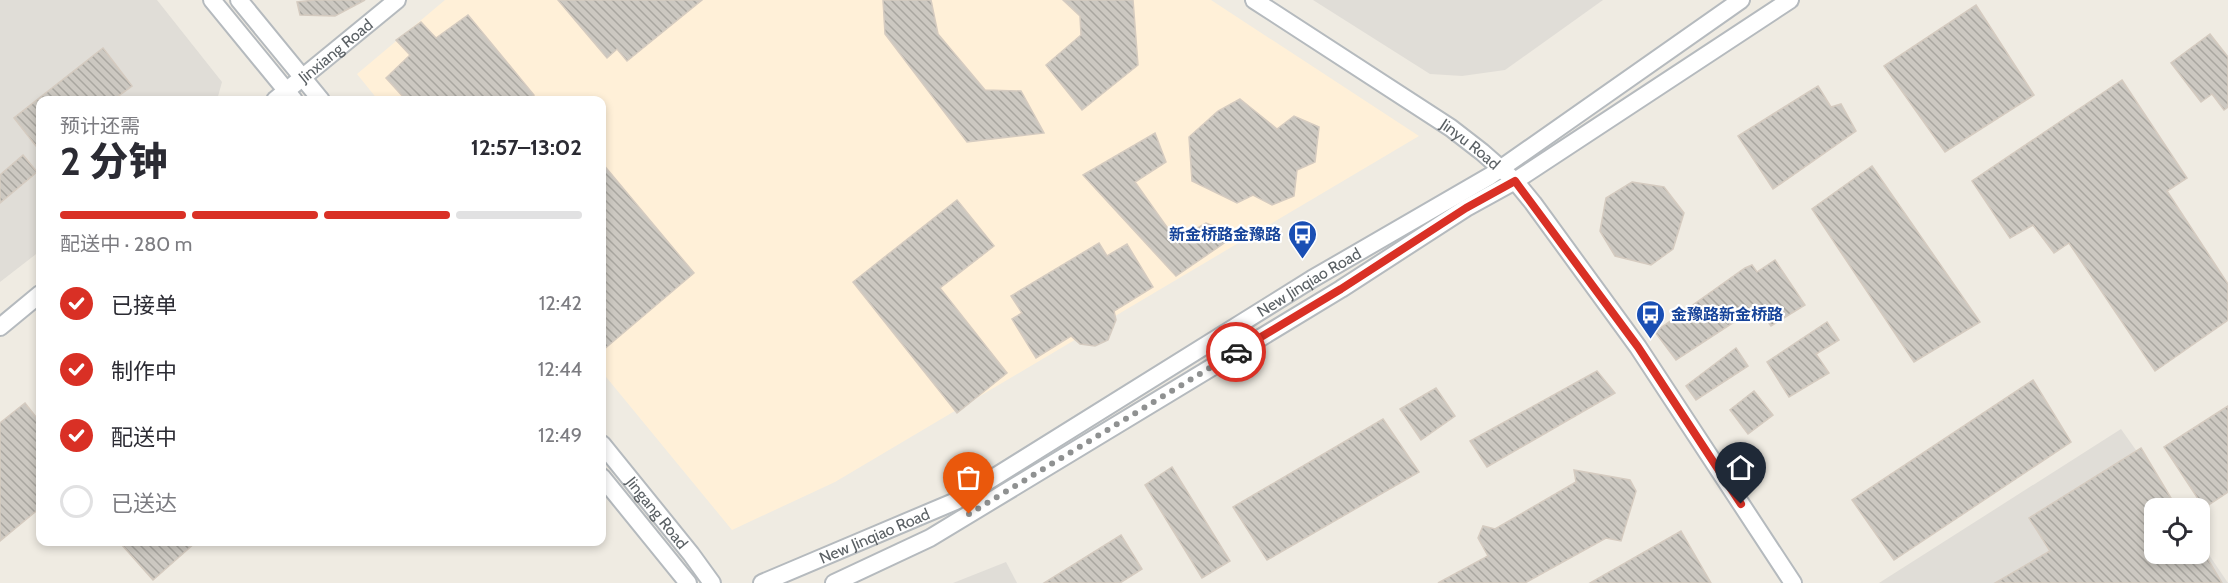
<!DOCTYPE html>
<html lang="zh">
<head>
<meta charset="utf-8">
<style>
	body { margin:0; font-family:Cabin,"Noto Sans SC",sans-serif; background:#f2f2f3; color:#2b2b33; height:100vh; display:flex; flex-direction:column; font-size:22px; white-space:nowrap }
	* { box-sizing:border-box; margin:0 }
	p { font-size:20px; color:#7c7c81 }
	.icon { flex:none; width:33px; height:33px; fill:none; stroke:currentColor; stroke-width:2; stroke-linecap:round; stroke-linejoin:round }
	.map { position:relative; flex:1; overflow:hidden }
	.panel { position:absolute; left:36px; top:96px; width:570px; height:450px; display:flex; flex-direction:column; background:#fff; border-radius:12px; box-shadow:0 3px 9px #0003 }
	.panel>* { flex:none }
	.controls { position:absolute; left:2144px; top:498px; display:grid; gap:12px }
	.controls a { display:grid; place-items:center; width:66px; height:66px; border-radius:12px; background:#fff; box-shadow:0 3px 9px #0003; font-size:30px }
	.pin { position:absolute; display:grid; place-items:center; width:51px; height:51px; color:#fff; margin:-62px -26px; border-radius:50% 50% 50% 0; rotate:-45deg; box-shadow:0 0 6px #0007 }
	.pin .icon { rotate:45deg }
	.courier { position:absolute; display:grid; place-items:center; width:60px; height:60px; margin:-30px; border:4px solid #d93025; border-radius:50%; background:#fff; color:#222; box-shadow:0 2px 8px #0007 }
	.overview em { font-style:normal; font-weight:800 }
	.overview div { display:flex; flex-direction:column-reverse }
	.overview { display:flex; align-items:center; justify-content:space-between; height:102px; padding:0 24px }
	h1 { font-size:39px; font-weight:800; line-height:45px }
	.bar { display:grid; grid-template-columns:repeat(4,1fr); gap:9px 6px; align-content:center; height:72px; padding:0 24px }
	.bar i { height:8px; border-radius:4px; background:#e1e1e2 }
	.bar .current { background:#d93025 }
	.bar p { grid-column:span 4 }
	ol { padding:0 24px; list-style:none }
	li { display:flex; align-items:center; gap:18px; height:66px }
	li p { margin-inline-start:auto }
	li .icon { padding:6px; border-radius:50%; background:#d93025; color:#fff; stroke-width:4 }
	li:last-child { color:#7c7c81 }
	li i { width:33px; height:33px; border:3px solid #e1e1e2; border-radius:50% }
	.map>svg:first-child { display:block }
</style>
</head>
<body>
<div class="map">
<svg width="2228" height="583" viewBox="0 0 2228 583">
	<defs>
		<pattern id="building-back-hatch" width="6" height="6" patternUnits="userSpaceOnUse" patternTransform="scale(1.5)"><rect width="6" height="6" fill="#ccc8c1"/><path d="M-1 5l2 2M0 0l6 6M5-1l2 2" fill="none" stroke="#a9a6a0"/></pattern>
	</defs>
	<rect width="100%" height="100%" fill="#efebe2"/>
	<!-- commercial -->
	<polygon fill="#fff0d8" points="445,0 1211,0 1419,136 835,482 732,530 602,372 602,100 378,100 357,74"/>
	<!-- industrial -->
	<g fill="#e0ddd7">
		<polygon points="0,0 157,0 222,82 217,100 40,100 40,251 0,282"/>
		<polygon points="1313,0 1603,0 1505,70 1462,76 1430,74"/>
		<polygon points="2121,429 2177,508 2154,508 2154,554 2199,554 2199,540 2228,583 1879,583"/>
		<polygon points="1006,562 1017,583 953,583"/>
	</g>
	<!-- building -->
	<g fill="url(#building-back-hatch)" stroke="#d5cbc0" stroke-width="1.5">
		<polygon points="314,0 365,0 335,16 300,15 297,2"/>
		<polygon points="558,0 702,0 627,61 617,49 607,58"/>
		<polygon points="883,0 931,0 938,34 985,90 1021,91 1044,133 967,142 885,34"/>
		<polygon points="1063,0 1133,0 1138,65 1082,110 1046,65 1081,35 1080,16"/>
		<polygon points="1976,5 2034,95 1945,152 1884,66"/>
		<polygon points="468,15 534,95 527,100 406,100 386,78 410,55 396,40 421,22 436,38"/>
		<polygon points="2210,34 2228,57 2228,107 2224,110 2212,94 2201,102 2171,63"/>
		<polygon points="103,48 132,86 113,100 40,100 40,151 14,118"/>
		<polygon points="2122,80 2187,178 2167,191 2228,284 2228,320 2155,371 2069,243 2054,253 2033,225 2010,238 1972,181"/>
		<polygon points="1818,86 1831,107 1841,104 1856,131 1773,189 1738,136"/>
		<polygon points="1240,99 1277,129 1294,116 1319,127 1315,162 1297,170 1294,196 1272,205 1253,195 1237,203 1192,181 1189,137 1218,111"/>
		<polygon points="1155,133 1166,162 1135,182 1176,240 1206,223 1236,235 1176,276 1083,175"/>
		<polygon points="23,155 37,172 0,203 0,175"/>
		<polygon points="602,163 694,273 602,351"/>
		<polygon points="1872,166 1980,322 1914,362 1812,209"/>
		<polygon points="1632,182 1664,187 1684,213 1673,249 1651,265 1615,256 1600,231 1606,198"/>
		<polygon points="957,200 994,246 940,288 1007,373 957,413 853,282"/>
		<polygon points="1099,243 1107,256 1127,244 1153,287 1114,311 1116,320 1108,340 1095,346 1080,344 1071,336 1036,358 1012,319 1022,313 1011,296"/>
		<polygon points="1775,260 1805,305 1771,326 1757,307 1676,360 1655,332 1745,268 1752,265 1757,272"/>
		<polygon points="1827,322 1839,340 1816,354 1829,373 1789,397 1767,362"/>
		<polygon points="1736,348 1748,366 1696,400 1686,386"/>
		<polygon points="1597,371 1615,393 1487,467 1470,441"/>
		<polygon points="2033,380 2071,442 1894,560 1852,500"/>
		<polygon points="1436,388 1455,416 1421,440 1400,409"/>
		<polygon points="1754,391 1773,415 1748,434 1730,410"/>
		<polygon points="25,403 40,422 40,508 0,541 0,423"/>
		<polygon points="2228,406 2228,492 2204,508 2164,447"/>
		<polygon points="1383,419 1419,472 1267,560 1233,507"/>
		<polygon points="2141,448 2177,508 2154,508 2154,554 2199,554 2199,544 2222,583 1995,583 2050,551 2029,518"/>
		<polygon points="1172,467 1230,561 1202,578 1145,485"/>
		<polygon points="1574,470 1630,480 1636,491 1621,541 1606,538 1525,583 1438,583 1488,556 1478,538 1483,526 1495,529 1576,482"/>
		<polygon points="1681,531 1711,583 1590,583"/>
		<polygon points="1121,535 1142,569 1120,583 1044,583"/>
		<polygon points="126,542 196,542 153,580 122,545"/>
	</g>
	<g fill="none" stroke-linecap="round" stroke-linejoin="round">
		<defs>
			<g id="tertiary">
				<polyline points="212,0 294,100"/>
				<polyline points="239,0 321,100"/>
				<path id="s1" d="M 1254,0 L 1451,128 L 1482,152 L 1515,181 L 1533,203 L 1638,347 L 1793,583"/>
				<path id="s2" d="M 275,100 L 397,0"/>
				<polyline points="0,327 40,294"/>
				<path id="s3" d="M 602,444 L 691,554 L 712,583"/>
				<polyline points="602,477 688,583"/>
				<path id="s4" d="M 762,583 L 956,501 L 1312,279 L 1490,176 L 1741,0"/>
				<polyline points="834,583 930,538 1341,289 1466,208 1515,181 1790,0"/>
			</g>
		</defs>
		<!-- tertiary casing -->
		<use href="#tertiary" stroke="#b5babe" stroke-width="20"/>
		<!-- tertiary -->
		<use href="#tertiary" stroke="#fff" stroke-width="16"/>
	</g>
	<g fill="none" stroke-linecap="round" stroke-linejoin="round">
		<!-- done -->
		<polyline stroke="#8f9191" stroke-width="6" stroke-dasharray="0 10.8" points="969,514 1236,352"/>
		<!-- route -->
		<polyline stroke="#d93025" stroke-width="8" points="1236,352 1341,289 1466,208 1515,181 1638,347 1741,504"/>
	</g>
	<!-- icons -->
	<defs>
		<symbol id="bus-pin" viewBox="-11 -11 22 30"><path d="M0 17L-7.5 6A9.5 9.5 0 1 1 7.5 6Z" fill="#1a4fb4" stroke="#fff"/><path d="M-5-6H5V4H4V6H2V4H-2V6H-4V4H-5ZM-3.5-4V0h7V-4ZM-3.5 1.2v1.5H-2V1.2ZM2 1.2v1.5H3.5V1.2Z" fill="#fff"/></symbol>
	</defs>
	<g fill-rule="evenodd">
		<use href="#bus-pin" x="1286" y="218" width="33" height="45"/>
		<use href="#bus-pin" x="1634" y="298" width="33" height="45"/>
	</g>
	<g text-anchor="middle" stroke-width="4.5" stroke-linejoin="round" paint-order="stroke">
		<!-- street labels -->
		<g font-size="16" fill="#5b6165" stroke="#fff">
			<text dy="6" stroke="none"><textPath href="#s2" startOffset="78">Jinxiang Road</textPath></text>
			<text dy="6" stroke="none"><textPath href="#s1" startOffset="260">Jinyu Road</textPath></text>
			<text dy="6" stroke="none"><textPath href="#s4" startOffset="626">New Jinqiao Road</textPath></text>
			<text dy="6" stroke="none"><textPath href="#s3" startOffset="88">Jingang Road</textPath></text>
			<text dy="6" stroke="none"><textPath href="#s4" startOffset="122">New Jinqiao Road</textPath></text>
		</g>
		<!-- transit labels -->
		<g font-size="16" font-weight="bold" fill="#164399" stroke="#fff" text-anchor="end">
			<text x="1281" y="240">新金桥路金豫路</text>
			<text x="1671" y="320" text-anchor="start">金豫路新金桥路</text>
		</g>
	</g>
</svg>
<div class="controls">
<a><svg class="icon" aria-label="locate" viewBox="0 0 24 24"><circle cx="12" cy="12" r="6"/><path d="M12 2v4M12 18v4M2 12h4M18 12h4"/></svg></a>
</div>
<div class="pin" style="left:969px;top:514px;background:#ea580c"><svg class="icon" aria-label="bag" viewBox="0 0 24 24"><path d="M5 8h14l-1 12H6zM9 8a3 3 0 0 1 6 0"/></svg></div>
<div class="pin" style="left:1741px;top:504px;background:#1f2937"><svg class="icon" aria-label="home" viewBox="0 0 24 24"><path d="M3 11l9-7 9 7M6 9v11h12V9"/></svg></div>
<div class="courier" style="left:1236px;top:352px"><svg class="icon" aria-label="car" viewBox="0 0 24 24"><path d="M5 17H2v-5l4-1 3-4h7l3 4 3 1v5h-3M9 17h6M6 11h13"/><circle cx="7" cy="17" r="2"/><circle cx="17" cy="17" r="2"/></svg></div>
<section class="panel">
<div class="overview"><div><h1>2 分钟</h1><p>预计还需</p></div><em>12:57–13:02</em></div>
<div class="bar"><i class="current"></i><i class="current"></i><i class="current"></i><i></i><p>配送中 · 280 m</p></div>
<ol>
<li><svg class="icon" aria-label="check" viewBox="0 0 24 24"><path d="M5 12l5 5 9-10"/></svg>已接单<p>12:42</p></li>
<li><svg class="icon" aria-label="check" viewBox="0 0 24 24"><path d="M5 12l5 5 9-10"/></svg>制作中<p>12:44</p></li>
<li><svg class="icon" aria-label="check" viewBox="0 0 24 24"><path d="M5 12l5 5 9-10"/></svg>配送中<p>12:49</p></li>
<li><i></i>已送达</li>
</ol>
</section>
</div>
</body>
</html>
